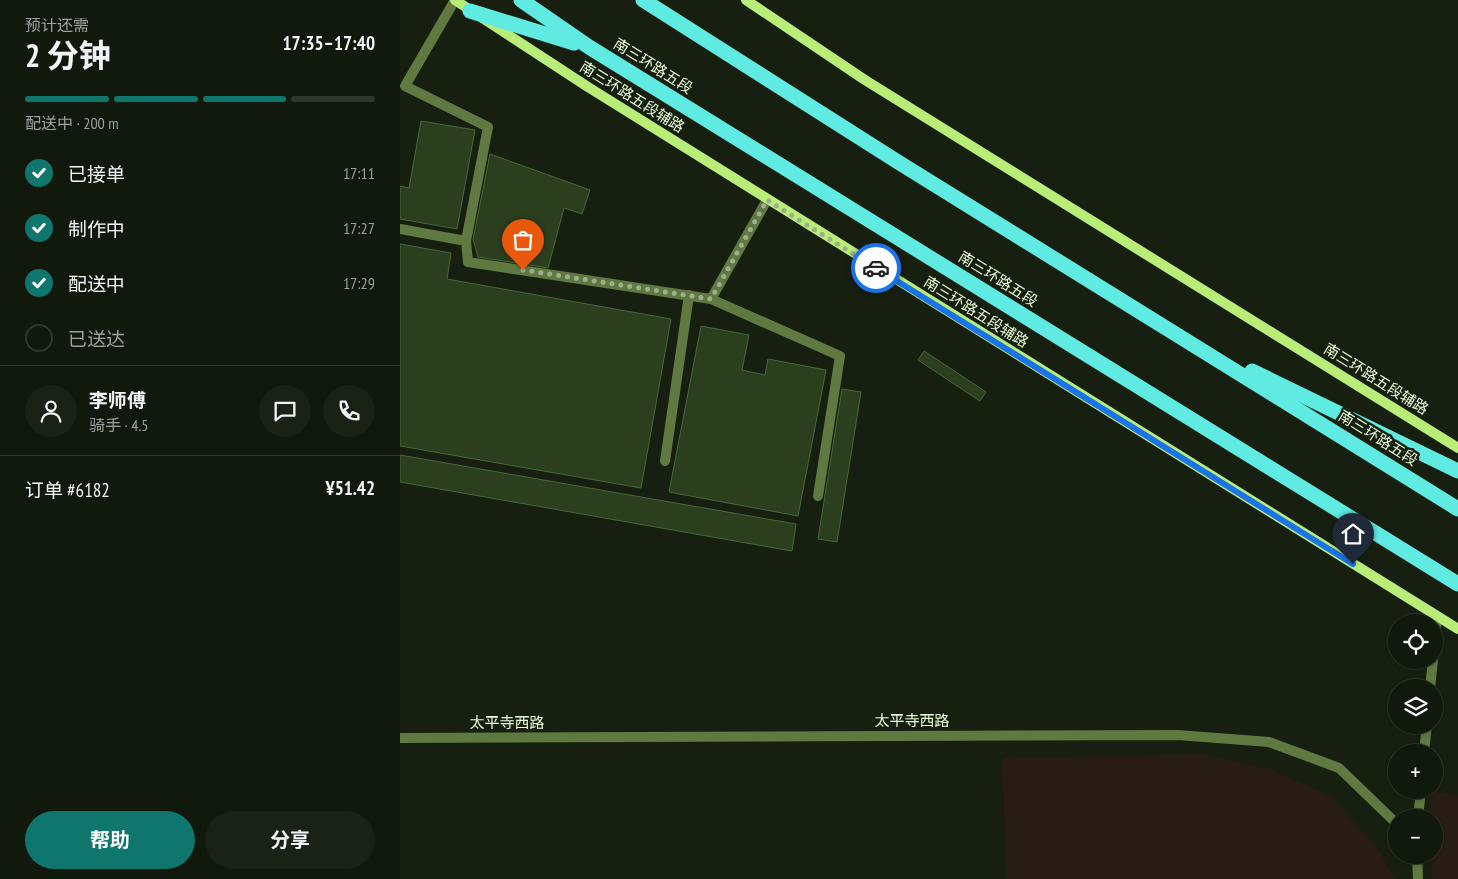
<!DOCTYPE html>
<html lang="zh">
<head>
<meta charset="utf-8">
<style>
	body { margin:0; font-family:"PT Sans Narrow","Noto Sans SC",sans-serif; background:#1a2115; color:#f1f3f6; height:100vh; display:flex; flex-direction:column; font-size:19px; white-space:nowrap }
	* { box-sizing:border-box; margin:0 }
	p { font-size:16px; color:#9ca09d }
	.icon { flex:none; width:28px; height:28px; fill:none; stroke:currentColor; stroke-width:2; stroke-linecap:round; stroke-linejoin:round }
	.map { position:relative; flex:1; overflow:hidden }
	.side { display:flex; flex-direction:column; background:#11180c; width:400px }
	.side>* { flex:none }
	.tools { position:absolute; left:988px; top:614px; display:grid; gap:10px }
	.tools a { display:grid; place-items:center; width:55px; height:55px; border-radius:50%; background:#11180c; box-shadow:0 1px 4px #0004,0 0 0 1px #30372d; font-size:25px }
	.pin { position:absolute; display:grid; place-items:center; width:42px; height:42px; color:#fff; margin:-51px -21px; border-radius:50% 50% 50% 0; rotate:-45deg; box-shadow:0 0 5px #0007 }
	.pin .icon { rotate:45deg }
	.courier { position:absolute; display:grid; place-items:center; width:50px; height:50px; margin:-25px; border:4px solid #1a73e8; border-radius:50%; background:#fff; color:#222; box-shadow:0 1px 6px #0007 }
	.overview em { font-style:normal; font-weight:700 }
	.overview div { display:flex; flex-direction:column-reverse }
	.overview { display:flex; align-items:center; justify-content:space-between; height:85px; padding:0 25px }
	h1 { font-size:32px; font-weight:700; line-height:38px }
	.bar { display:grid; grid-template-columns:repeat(4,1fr); gap:8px 5px; align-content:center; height:60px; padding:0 25px }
	.bar i { height:6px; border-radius:4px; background:#30372d }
	.bar .selected { background:#0f766e }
	.bar p { grid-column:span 4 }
	.line { display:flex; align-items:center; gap:12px; padding:0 25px; border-top:1px solid #30372d }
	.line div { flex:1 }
	.round { display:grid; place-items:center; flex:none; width:52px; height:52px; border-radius:26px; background:#1a2115 }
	ol { padding:0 25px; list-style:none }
	li { display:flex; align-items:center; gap:15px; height:55px }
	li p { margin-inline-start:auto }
	li .icon { padding:5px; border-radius:50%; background:#0f766e; color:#fff; stroke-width:4 }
	li:last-child { color:#9ca09d }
	li i { width:28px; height:28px; border:2px solid #30372d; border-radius:50% }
	.button { display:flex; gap:10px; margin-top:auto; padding:10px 25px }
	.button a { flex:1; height:58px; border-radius:30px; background:#0f766e; color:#fff; font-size:20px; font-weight:700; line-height:58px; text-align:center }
	.button a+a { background:#1a2115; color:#f1f3f6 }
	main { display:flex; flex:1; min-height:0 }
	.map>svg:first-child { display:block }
</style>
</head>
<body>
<main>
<section class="side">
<div class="overview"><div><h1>2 分钟</h1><p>预计还需</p></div><em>17:35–17:40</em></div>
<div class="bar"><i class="selected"></i><i class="selected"></i><i class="selected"></i><i></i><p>配送中 · 200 m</p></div>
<ol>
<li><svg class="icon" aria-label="check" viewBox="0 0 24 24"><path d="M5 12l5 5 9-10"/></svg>已接单<p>17:11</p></li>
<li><svg class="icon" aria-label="check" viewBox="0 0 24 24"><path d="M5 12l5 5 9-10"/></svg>制作中<p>17:27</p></li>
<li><svg class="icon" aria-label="check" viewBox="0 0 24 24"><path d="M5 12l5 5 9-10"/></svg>配送中<p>17:29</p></li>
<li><i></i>已送达</li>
</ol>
<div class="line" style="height:90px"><a class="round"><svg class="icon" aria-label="person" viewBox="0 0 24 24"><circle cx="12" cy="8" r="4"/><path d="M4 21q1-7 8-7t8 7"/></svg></a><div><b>李师傅</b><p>骑手 · 4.5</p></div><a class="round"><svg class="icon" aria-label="chat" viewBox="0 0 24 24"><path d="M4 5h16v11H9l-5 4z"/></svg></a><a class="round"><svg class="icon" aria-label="phone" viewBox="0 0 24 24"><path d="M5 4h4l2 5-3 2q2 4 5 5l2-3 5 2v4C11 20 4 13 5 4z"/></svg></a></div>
<div class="line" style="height:65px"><div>订单 #6182</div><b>¥51.42</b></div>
<div class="button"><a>帮助</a><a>分享</a></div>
</section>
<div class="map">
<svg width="1058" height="879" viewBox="0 0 1058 879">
	<rect width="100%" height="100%" fill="#172010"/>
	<!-- green -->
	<g fill="#291c14">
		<polygon points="804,754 871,770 930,795 976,847 996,879 607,879 602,758"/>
		<polygon points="1030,791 1058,796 1058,879 1032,879 1034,818 1031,817"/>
	</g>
	<!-- building -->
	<g fill="#2b3f1f" stroke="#476834">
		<polygon points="21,121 75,130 57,229 0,219 0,186 9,188"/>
		<polygon points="90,154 190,190 182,214 164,208 148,268 78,257 73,239"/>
		<polygon points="0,244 51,253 47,279 271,319 241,488 0,446"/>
		<polygon points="301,326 349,335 342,370 365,375 368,359 426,370 398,516 269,492"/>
		<polygon points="524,351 586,392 580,401 518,360"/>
		<polygon points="442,389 461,392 437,542 418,539"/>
		<polygon points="0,455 396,524 392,551 0,482"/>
	</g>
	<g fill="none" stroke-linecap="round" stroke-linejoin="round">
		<!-- lane -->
		<g stroke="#5f7941" stroke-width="10">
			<polyline points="55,0 5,86 88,127 66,241"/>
			<polyline points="0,229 66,241 68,262 311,299 367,200"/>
			<polyline points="311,299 440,356 418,496"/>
			<polyline points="265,461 289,295"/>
		</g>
		<!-- street -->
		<g stroke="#5f7941" stroke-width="10">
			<polyline points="1034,647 1037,616"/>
			<polyline points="1030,688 1033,660"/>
			<polyline points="0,738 778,735 869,742 939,768 996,823"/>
			<polyline points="1024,752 1027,725"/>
			<polyline points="1018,818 1021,790"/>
			<polyline points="1017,855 1018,879"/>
		</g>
		<!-- secondary -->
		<g stroke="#b8ed78" stroke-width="10">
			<polyline points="55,0 188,87 1058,629"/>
			<polyline points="346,0 465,80 1058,448"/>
		</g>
		<!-- highway -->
		<g stroke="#5feae2" stroke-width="15">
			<polyline points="121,0 189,47 1058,584"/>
			<polyline points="243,0 498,162 1058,509"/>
			<polyline points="70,11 174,43"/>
			<polyline points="852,371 1058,471"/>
		</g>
	</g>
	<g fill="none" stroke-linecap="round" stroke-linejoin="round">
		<!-- done -->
		<polyline stroke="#9ead90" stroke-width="5" stroke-dasharray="0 9" points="123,270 311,299 367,200 476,268"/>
		<!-- route -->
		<polyline stroke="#1a73e8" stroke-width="6" points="476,268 953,564"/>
	</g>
	<g text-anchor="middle" stroke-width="5" stroke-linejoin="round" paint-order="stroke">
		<!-- street labels -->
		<g font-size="15" fill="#e6f9d5" stroke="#172010">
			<text transform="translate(253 66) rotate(32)" y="5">南三环路五段</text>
			<text transform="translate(232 97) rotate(32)" y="5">南三环路五段辅路</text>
			<text transform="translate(598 279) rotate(32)" y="5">南三环路五段</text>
			<text transform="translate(576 312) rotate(32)" y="5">南三环路五段辅路</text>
			<text transform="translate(976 379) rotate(32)" y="5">南三环路五段辅路</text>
			<text transform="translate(978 438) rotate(32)" y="5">南三环路五段</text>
			<text x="512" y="726">太平寺西路</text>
			<text x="107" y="728">太平寺西路</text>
		</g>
	</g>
</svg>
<div class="tools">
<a><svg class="icon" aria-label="locate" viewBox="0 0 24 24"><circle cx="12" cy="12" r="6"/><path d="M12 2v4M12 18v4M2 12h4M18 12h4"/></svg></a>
<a><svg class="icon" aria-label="layers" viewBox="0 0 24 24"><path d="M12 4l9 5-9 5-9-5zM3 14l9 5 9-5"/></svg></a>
<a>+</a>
<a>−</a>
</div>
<div class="pin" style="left:123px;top:270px;background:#ea580c"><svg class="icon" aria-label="bag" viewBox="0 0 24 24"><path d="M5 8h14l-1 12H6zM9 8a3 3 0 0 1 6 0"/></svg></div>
<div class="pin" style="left:953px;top:564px;background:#1f2937"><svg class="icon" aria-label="home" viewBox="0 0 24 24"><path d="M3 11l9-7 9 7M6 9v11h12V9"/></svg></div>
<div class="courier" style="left:476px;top:268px"><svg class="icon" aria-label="car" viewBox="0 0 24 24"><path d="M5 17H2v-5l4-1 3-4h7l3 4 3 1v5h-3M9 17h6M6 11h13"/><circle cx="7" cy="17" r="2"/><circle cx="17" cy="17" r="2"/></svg></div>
</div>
</main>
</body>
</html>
